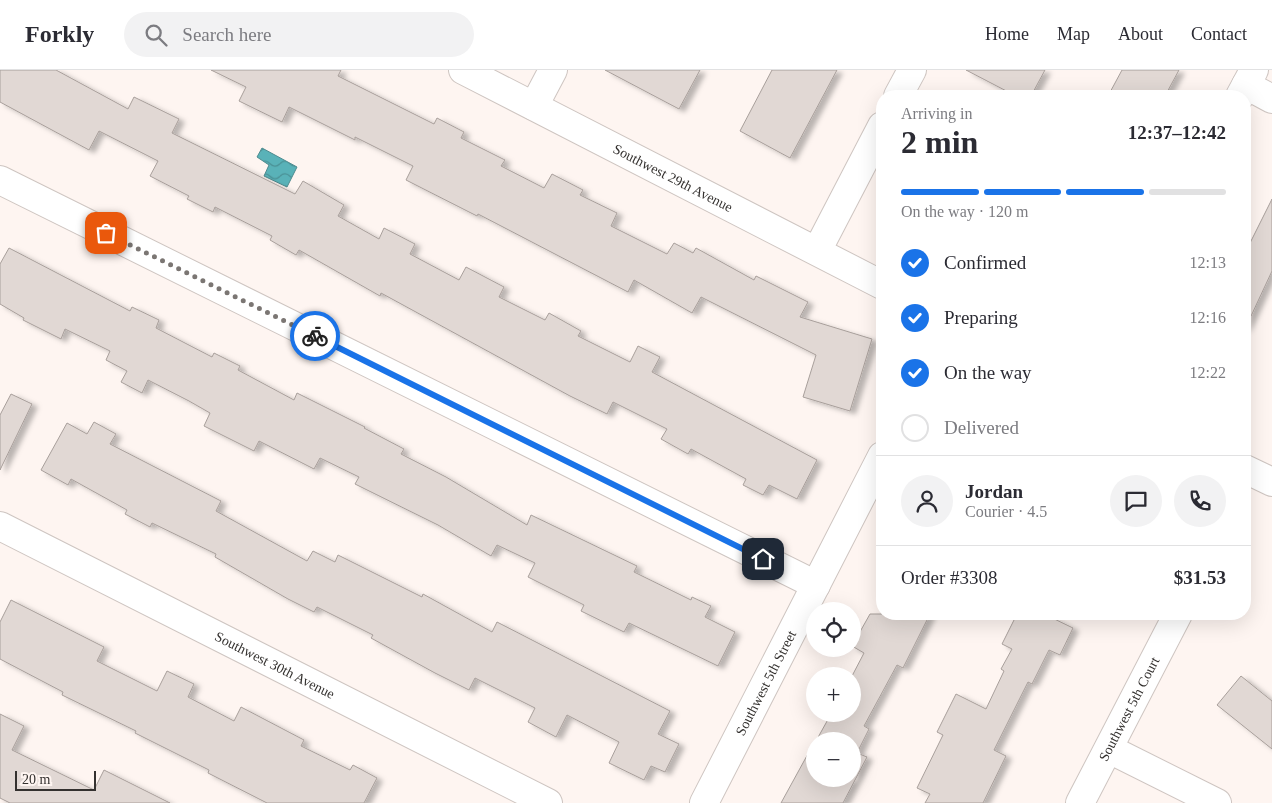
<!DOCTYPE html>
<html lang="en">
<head>
<meta charset="utf-8">
<style>
	body { margin:0; font-family:"Times New Roman",serif; background:#f2f2f3; color:#2b2b33; height:100vh; display:flex; flex-direction:column; font-size:19px; white-space:nowrap }
	* { box-sizing:border-box; margin:0 }
	p { font-size:16px; color:#7c7c81 }
	.icon { flex:none; width:28px; height:28px; fill:none; stroke:currentColor; stroke-width:2; stroke-linecap:round; stroke-linejoin:round }
	.map { position:relative; flex:1; overflow:hidden }
	.drawer { position:absolute; left:876px; top:20px; width:375px; height:530px; display:flex; flex-direction:column; background:#fff; border-radius:20px; box-shadow:0 5px 20px #0002 }
	.drawer>* { flex:none }
	.buttons { position:absolute; left:806px; top:532px; display:grid; gap:10px }
	.buttons a { display:grid; place-items:center; width:55px; height:55px; border-radius:50%; background:#fff; box-shadow:0 5px 20px #0002; font-size:25px }
	.scale { position:absolute; left:15px; bottom:12px; width:81px; box-sizing:border-box; padding-left:5px; border:2px solid #34312f; border-top:0; font-size:14px; line-height:18px; white-space:nowrap; color:#34312f; -webkit-text-stroke:4px #fef5f1; paint-order:stroke }
	.pin { position:absolute; display:grid; place-items:center; width:42px; height:42px; color:#fff; margin:-21px; border-radius:10px; box-shadow:0 2px 8px #0006 }
	.courier { position:absolute; display:grid; place-items:center; width:50px; height:50px; margin:-25px; border:4px solid #1a73e8; border-radius:50%; background:#fff; color:#222; box-shadow:0 1px 6px #0007 }
	.head em { font-style:normal; font-weight:800 }
	.head div { display:flex; flex-direction:column-reverse }
	.head { display:flex; align-items:center; justify-content:space-between; height:85px; padding:0 25px }
	h1 { font-size:32px; font-weight:800; line-height:38px }
	.bar { display:grid; grid-template-columns:repeat(4,1fr); gap:8px 5px; align-content:center; height:60px; padding:0 25px }
	.bar i { height:6px; border-radius:4px; background:#e1e1e2 }
	.bar .current { background:#1a73e8 }
	.bar p { grid-column:span 4 }
	.line { display:flex; align-items:center; gap:12px; padding:0 25px; border-top:1px solid #e1e1e2 }
	.line div { flex:1 }
	.round { display:grid; place-items:center; flex:none; width:52px; height:52px; border-radius:26px; background:#f2f2f3 }
	ol { padding:0 25px; list-style:none }
	li { display:flex; align-items:center; gap:15px; height:55px }
	li p { margin-inline-start:auto }
	li .icon { padding:5px; border-radius:50%; background:#1a73e8; color:#fff; stroke-width:4 }
	li:last-child { color:#7c7c81 }
	li i { width:28px; height:28px; border:2px solid #e1e1e2; border-radius:50% }
	header { display:flex; align-items:center; gap:30px; box-sizing:border-box; height:70px; padding:0 25px; background:#fff; border-bottom:1px solid #e1e1e2 }
	header strong { font-size:24px }
	nav { display:flex; gap:28px; margin-inline-start:auto; font-size:18px }
	.search { width:350px; height:45px; background:#f2f2f3; display:flex; align-items:center; gap:12px; box-sizing:border-box; padding:0 18px; border-radius:28px; color:#7c7c81; font-size:19px }
	.map>svg:first-child { display:block }
</style>
</head>
<body>
<header>
<strong>Forkly</strong>
<div class="search"><svg class="icon" aria-label="search" viewBox="0 0 24 24"><circle cx="10" cy="10" r="6"/><path d="M15 15l6 6"/></svg>Search here</div>
<nav><a>Home</a><a>Map</a><a>About</a><a>Contact</a></nav>
</header>
<div class="map">
<svg width="1272" height="733" viewBox="0 0 1272 733">
	<defs>
		<pattern id="water-waves" width="16" height="10" patternUnits="userSpaceOnUse" patternTransform="scale(1.25)"><rect width="16" height="10" fill="#59b2b8"/><path d="M0 5q4-4 8 0t8 0" fill="none" stroke="#4a9196"/></pattern>
		<filter id="shadow"><feDropShadow dx="5.5" dy="3" stdDeviation="2.5" flood-color="#0004"/></filter>
	</defs>
	<rect width="100%" height="100%" fill="#fef5f1"/>
	<!-- water -->
	<polygon fill="url(#water-waves)" stroke="#4e8b8f" points="262,78 297,97 287,117 264,106 269,95 257,87"/>
	<!-- building -->
	<g fill="#e1d8d4" stroke="#a89f9b" filter="url(#shadow)">
		<polygon points="0,0 56,0 128,39 134,27 179,49 172,63 295,124 303,111 344,135 338,146 379,169 384,158 415,174 410,184 459,210 466,197 504,217 499,227 545,250 549,243 581,261 578,266 630,292 638,276 660,287 652,302 817,390 797,429 769,415 763,425 743,415 746,409 691,379 688,384 661,369 667,359 613,332 607,344 570,326 381,223 380,226 299,180 296,185 270,170 272,166 215,137 213,142 187,129 189,126 150,106 158,91 99,61 89,80 0,32"/>
		<polygon points="211,0 341,0 338,6 434,54 437,48 464,62 461,68 505,90 501,96 544,118 552,104 583,120 580,125 617,143 611,156 667,184 674,173 693,183 696,178 754,210 756,206 808,232 800,247 872,269 850,341 803,327 816,285 701,227 692,243 634,210 628,222 478,144 477,146 406,110 413,96 355,67 355,70 289,37 282,52 239,31 246,17"/>
		<polygon points="605,0 700,0 679,39"/>
		<polygon points="772,0 837,0 790,88 740,61"/>
		<polygon points="966,0 1045,0 1031,26 1016,26"/>
		<polygon points="1122,0 1179,0 1165,26 1108,26"/>
		<polygon points="1272,129 1272,201 1245,259 1245,183"/>
		<polygon points="9,178 130,241 132,237 159,250 156,258 212,287 214,283 240,296 238,300 294,330 297,323 365,357 364,358 404,379 401,384 446,407 527,455 531,445 637,496 634,502 691,530 692,527 711,536 705,547 735,562 718,596 629,553 624,562 581,541 584,535 528,507 535,493 497,475 491,486 438,455 355,414 359,407 320,388 314,399 259,371 254,381 204,356 210,343 189,331 148,310 142,323 121,312 127,301 106,290 110,281 65,259 61,269 23,250 24,248 0,234 0,194"/>
		<polygon points="11,324 32,334 0,400 0,345"/>
		<polygon points="94,352 116,364 110,374 221,431 216,441 307,491 313,481 335,492 338,485 422,527 423,524 492,562 497,552 670,641 658,664 679,674 665,702 651,696 644,710 609,693 619,672 567,645 556,667 528,652 535,638 475,608 469,620 435,603 371,568 373,565 317,537 314,542 288,529 215,487 216,484 152,453 150,457 125,444 127,440 71,409 68,415 41,400 67,353 87,364"/>
		<polygon points="11,530 104,577 97,591 157,621 167,601 194,614 188,627 234,651 241,637 304,670 301,676 350,700 353,695 377,708 364,733 267,733 208,703 209,700 135,663 136,661 62,625 63,622 0,589 0,552"/>
		<polygon points="870,544 930,544 903,598 897,595 864,656 869,659 857,683 867,687 843,733 781,733 815,671 815,709 852,709 852,671 816,671 831,644 852,644 852,606 864,583 852,576"/>
		<polygon points="1017,544 1044,544 1073,558 1060,585 1049,580 1032,614 1028,612 994,680 1006,686 983,733 925,733 930,724 917,718 943,665 937,662 956,624 986,639 1004,601 1001,599 1012,579 1002,574"/>
		<polygon points="1241,606 1272,631 1272,679 1217,635"/>
		<polygon points="0,644 24,656 12,680 94,720 104,700 170,733 10,733 0,728"/>
	</g>
	<g fill="none" stroke-linecap="round" stroke-linejoin="round">
		<defs>
			<g id="minor">
				<path id="s1" d="M 463,0 L 882,215"/>
				<polyline points="1246,15 1272,29"/>
				<polyline points="898,26 912,0"/>
				<polyline points="1240,26 1254,0"/>
				<polyline points="534,36 553,0"/>
				<polyline points="0,110 816,515"/>
				<polyline points="817,181 882,56"/>
				<polyline points="1245,399 1272,412"/>
				<path id="s2" d="M 0,456 L 548,733"/>
				<polyline points="1109,679 1217,733"/>
				<path id="s3" d="M 704,733 L 882,386"/>
				<path id="s4" d="M 1080,733 L 1178,544"/>
			</g>
		</defs>
		<!-- minor casing -->
		<use href="#minor" stroke="#cec5c1" stroke-width="30"/>
		<!-- minor -->
		<use href="#minor" stroke="#fff" stroke-width="28"/>
	</g>
	<g fill="none" stroke-linecap="round" stroke-linejoin="round">
		<!-- done -->
		<polyline stroke="#7b7673" stroke-width="5" stroke-dasharray="0 9" points="106,163 315,266"/>
		<!-- route -->
		<polyline stroke="#1a73e8" stroke-width="6" points="315,266 763,489"/>
	</g>
	<g text-anchor="middle" stroke-width="4" stroke-linejoin="round" paint-order="stroke">
		<!-- street labels -->
		<g font-size="14" fill="#34312f" stroke="#fef5f1">
			<text dy="5" stroke="none"><textPath href="#s1" startOffset="236">Southwest 29th Avenue</textPath></text>
			<text dy="5" stroke="none"><textPath href="#s2" startOffset="308">Southwest 30th Avenue</textPath></text>
			<text dy="5" stroke="none"><textPath href="#s3" startOffset="135">Southwest 5th Street</textPath></text>
			<text dy="5" stroke="none"><textPath href="#s4" startOffset="106">Southwest 5th Court</textPath></text>
		</g>
	</g>
</svg>
<div class="buttons">
<a><svg class="icon" aria-label="locate" viewBox="0 0 24 24"><circle cx="12" cy="12" r="6"/><path d="M12 2v4M12 18v4M2 12h4M18 12h4"/></svg></a>
<a>+</a>
<a>−</a>
</div>
<div class="scale">20 m</div>
<div class="pin" style="left:106px;top:163px;background:#ea580c"><svg class="icon" aria-label="bag" viewBox="0 0 24 24"><path d="M5 8h14l-1 12H6zM9 8a3 3 0 0 1 6 0"/></svg></div>
<div class="pin" style="left:763px;top:489px;background:#1f2937"><svg class="icon" aria-label="home" viewBox="0 0 24 24"><path d="M3 11l9-7 9 7M6 9v11h12V9"/></svg></div>
<div class="courier" style="left:315px;top:266px"><svg class="icon" aria-label="bike" viewBox="0 0 24 24"><circle cx="6" cy="16" r="4"/><circle cx="18" cy="16" r="4"/><path d="M6 16l4-8h5l3 8M10 8l3 8H6M13 5h3"/></svg></div>
<section class="drawer">
<div class="head"><div><h1>2 min</h1><p>Arriving in</p></div><em>12:37–12:42</em></div>
<div class="bar"><i class="current"></i><i class="current"></i><i class="current"></i><i></i><p>On the way · 120 m</p></div>
<ol>
<li><svg class="icon" aria-label="check" viewBox="0 0 24 24"><path d="M5 12l5 5 9-10"/></svg>Confirmed<p>12:13</p></li>
<li><svg class="icon" aria-label="check" viewBox="0 0 24 24"><path d="M5 12l5 5 9-10"/></svg>Preparing<p>12:16</p></li>
<li><svg class="icon" aria-label="check" viewBox="0 0 24 24"><path d="M5 12l5 5 9-10"/></svg>On the way<p>12:22</p></li>
<li><i></i>Delivered</li>
</ol>
<div class="line" style="height:90px"><a class="round"><svg class="icon" aria-label="person" viewBox="0 0 24 24"><circle cx="12" cy="8" r="4"/><path d="M4 21q1-7 8-7t8 7"/></svg></a><div><b>Jordan</b><p>Courier · 4.5</p></div><a class="round"><svg class="icon" aria-label="chat" viewBox="0 0 24 24"><path d="M4 5h16v11H9l-5 4z"/></svg></a><a class="round"><svg class="icon" aria-label="phone" viewBox="0 0 24 24"><path d="M5 4h4l2 5-3 2q2 4 5 5l2-3 5 2v4C11 20 4 13 5 4z"/></svg></a></div>
<div class="line" style="height:65px"><div>Order #3308</div><b>$31.53</b></div>
</section>
</div>
</body>
</html>
